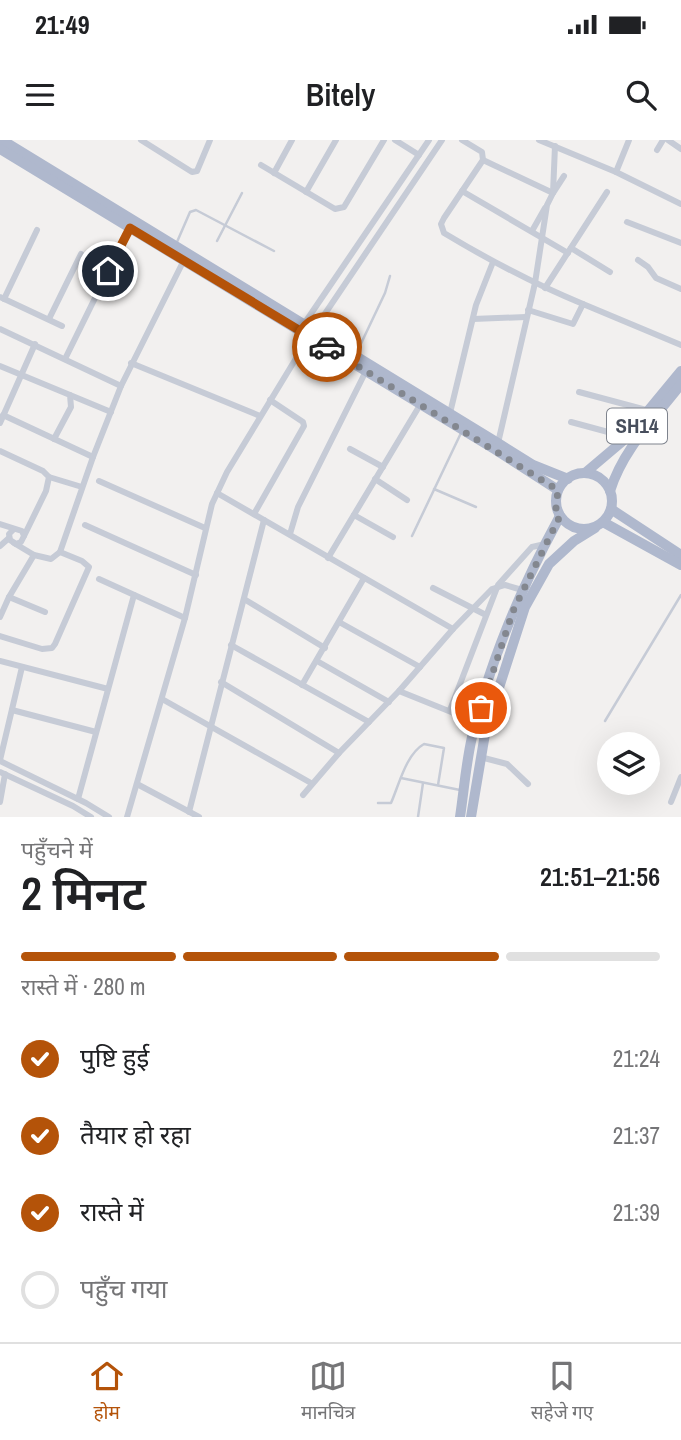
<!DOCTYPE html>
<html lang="hi">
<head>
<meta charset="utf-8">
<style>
	body { margin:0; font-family:"Archivo Narrow","Noto Sans Devanagari",sans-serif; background:#f6f6f6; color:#202124; height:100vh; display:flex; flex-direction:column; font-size:26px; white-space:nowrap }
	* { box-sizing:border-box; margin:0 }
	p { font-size:23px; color:#757577 }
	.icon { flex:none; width:38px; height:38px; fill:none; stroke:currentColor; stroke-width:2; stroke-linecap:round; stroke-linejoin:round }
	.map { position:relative; height:677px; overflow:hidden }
	.details { display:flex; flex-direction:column; background:#fff; flex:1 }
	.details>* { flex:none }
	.buttons { position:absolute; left:597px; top:592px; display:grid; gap:14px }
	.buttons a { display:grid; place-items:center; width:63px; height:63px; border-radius:50%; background:#fff; box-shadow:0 7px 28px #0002; font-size:35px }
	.pin { position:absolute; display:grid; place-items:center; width:60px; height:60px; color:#fff; margin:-30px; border:4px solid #fff; border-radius:50%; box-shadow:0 2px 7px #0007 }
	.courier { position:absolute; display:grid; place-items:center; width:70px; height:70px; margin:-35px; border:5px solid #b45309; border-radius:50%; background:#fff; color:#222; box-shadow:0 2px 9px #0007 }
	.headline em { font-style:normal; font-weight:600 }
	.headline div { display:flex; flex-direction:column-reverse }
	.headline { display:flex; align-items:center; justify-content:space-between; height:119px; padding:0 21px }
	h1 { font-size:46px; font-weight:600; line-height:52px }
	.bar { display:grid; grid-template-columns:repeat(4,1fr); gap:10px 7px; align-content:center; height:84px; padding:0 21px }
	.bar i { height:9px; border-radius:5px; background:#e0e0e0 }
	.bar .selected { background:#b45309 }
	.bar p { grid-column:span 4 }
	ol { padding:0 21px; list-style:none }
	li { display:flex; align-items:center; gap:21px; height:77px }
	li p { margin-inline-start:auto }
	li .icon { padding:7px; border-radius:50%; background:#b45309; color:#fff; stroke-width:4 }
	li:last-child { color:#757577 }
	li i { width:38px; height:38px; border:4px solid #e0e0e0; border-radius:50% }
	.status { display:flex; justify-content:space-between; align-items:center; height:49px; padding:0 35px; background:#fff; direction:ltr }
	.status svg { height:19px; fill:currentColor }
	header { display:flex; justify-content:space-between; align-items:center; height:91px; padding:0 21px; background:#fff; font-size:32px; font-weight:600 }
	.dock { display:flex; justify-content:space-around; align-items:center; height:98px; border-top:2px solid #e0e0e0; background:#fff; font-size:19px; color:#757577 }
	.dock a { display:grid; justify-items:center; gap:4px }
	.dock .selected { color:#b45309 }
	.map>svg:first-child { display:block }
</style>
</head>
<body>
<div class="status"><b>21:49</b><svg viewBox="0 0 49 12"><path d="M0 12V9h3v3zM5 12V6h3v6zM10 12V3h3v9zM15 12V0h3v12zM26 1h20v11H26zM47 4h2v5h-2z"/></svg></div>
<header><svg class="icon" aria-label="menu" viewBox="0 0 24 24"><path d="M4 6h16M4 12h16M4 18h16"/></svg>Bitely<svg class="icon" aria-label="search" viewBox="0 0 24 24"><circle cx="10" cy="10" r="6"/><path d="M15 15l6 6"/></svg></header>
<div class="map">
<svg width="681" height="677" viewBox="0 0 681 677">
	<rect width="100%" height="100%" fill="#f2f0ef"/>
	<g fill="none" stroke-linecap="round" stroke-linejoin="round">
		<!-- service -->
		<g stroke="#c6cbd6" stroke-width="2.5">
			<polyline points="217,101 242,53"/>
			<polyline points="177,102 190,72 196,70 274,111"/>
			<polyline points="357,212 385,153 390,136"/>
			<polyline points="434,349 476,367"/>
			<polyline points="412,396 461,293"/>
			<polyline points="605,581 681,455"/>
			<polyline points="401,638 460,650"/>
			<path d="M 378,663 L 391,663 C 399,645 406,614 424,604 L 444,608 L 438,645"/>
			<polyline points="418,677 423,643"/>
		</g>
		<!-- minor -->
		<g stroke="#c6cbd6" stroke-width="6">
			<polyline points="141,0 192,32 197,31 210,0"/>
			<polyline points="395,0 419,15"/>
			<path d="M 462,0 L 482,12 L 483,20 L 444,78 L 441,84 L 444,93 C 489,120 534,144 583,164"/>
			<polyline points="539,0 616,32 681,64"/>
			<polyline points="668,0 681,9"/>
			<polyline points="657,10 663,0"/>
			<polyline points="483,20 553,53 564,36"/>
			<polyline points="261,25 335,69 344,67 384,0"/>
			<polyline points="616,32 629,0"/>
			<polyline points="274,33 292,0"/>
			<polyline points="462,51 568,113"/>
			<polyline points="306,52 336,0"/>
			<polyline points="627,82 681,103"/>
			<polyline points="532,91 545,68"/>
			<polyline points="571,108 610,132"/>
			<polyline points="638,120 648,127 656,138 681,149"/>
			<polyline points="545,148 607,52"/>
			<polyline points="0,157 62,186"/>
			<polyline points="4,159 37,90"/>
			<polyline points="528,170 573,184 583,164 681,205"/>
			<polyline points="49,179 81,114"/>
			<polyline points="473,179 526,177"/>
			<polyline points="304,184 429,0"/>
			<polyline points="0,189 121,246"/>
			<polyline points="314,190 442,0"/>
			<polyline points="65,219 130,87"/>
			<polyline points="131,223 260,276"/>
			<polyline points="0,226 70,255 71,267 54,299"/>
			<polyline points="579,252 650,271"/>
			<polyline points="70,255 111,272"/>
			<polyline points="450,273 476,165 493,122"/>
			<polyline points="3,275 93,317"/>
			<polyline points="571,282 608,292 624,300"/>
			<polyline points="0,283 35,204"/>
			<polyline points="498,303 535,143 547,65 553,53 555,6"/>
			<polyline points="350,309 383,327"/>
			<polyline points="0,311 43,331 49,337 46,351 24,396"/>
			<polyline points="49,337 82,347"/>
			<polyline points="375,339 407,360"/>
			<polyline points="99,341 205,388"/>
			<polyline points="217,353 453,489"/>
			<polyline points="254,374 304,286 303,282 270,260"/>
			<polyline points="354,375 393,397"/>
			<polyline points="0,384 22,391 24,396 21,402 16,404 10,400 9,394 13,390"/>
			<polyline points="85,385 196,435"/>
			<polyline points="290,394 298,367 366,231"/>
			<polyline points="14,403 34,415 51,419 60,412 93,317 121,246 184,120"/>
			<polyline points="0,406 9,398"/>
			<polyline points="328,418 420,265"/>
			<polyline points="99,439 185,478"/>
			<polyline points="433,448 486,475"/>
			<polyline points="9,457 45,472"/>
			<polyline points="244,459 325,508"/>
			<polyline points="0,477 9,457 34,415"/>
			<polyline points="339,482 420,527"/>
			<polyline points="0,496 42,509 52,508 55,504 89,427 82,421 60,412"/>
			<polyline points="231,505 369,582"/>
			<polyline points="0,521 108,549"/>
			<polyline points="317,521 389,562"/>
			<polyline points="221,542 339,613"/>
			<polyline points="302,545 364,438"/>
			<polyline points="399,551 476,582"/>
			<polyline points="162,559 311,643"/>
			<polyline points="12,570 96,592"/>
			<polyline points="450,570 498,445 532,407 545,404"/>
			<polyline points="480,617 507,624 528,644"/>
			<polyline points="0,620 22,527"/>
			<polyline points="0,621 86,663 109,677"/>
			<polyline points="0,632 73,666 91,677"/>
			<polyline points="137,644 199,677"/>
			<polyline points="303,655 339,613 399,551 453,489 492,449 505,445 522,450"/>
			<polyline points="78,659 134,455"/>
			<polyline points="0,662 5,634"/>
			<polyline points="671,662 681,637"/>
			<polyline points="189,672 264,380"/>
			<polyline points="127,677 185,478 212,364 227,332 309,197"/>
		</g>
		<!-- primary -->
		<g stroke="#afb8cd" stroke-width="10">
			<polyline points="2,0 498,303 533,325 568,339"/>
			<polyline points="0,9 496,310 558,350"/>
			<circle cx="584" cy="361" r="28"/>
			<polyline points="585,333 624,300 681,231"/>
			<path d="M 610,351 C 623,309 655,278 681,244"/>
			<polyline points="611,369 681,415"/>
			<polyline points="603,382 681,425"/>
			<path d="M 460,677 C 464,650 466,623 472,597 C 490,519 522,446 560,376"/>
			<polyline points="471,677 486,588 525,467 549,424 574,401 595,388"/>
		</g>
	</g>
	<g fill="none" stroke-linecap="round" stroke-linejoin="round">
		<!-- done -->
		<polyline stroke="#83878f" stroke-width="7" stroke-dasharray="0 12.6" points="327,207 558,350 556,368 560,376 513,471 481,568"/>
		<!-- route -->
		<polyline stroke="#b45309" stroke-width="9" points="108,131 130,88 327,207"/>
	</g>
	<g text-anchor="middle" stroke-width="5" stroke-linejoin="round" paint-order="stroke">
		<!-- shield labels -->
		<rect fill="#fff" stroke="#7e838d" stroke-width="2" x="607" y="268.5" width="60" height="35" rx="5"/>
		<g font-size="21" font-weight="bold" fill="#474e5c">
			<text x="637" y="293">SH14</text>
		</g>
	</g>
</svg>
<div class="buttons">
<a><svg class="icon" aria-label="layers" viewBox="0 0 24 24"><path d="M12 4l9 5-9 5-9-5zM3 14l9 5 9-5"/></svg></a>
</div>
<div class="pin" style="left:481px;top:568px;background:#ea580c"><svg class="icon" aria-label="bag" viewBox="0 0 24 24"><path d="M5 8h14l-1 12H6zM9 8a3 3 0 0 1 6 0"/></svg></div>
<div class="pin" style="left:108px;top:131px;background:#1f2937"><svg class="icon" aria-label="home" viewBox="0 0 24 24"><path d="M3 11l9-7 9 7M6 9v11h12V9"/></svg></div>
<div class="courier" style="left:327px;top:207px"><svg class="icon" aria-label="car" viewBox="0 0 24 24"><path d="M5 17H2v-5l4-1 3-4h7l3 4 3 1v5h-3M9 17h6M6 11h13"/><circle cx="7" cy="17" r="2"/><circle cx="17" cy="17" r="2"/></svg></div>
</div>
<section class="details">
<div class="headline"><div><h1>2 मिनट</h1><p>पहुँचने में</p></div><em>21:51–21:56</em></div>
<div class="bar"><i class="selected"></i><i class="selected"></i><i class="selected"></i><i></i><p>रास्ते में · 280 m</p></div>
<ol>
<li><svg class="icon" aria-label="check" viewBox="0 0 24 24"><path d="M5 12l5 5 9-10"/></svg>पुष्टि हुई<p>21:24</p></li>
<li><svg class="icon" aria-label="check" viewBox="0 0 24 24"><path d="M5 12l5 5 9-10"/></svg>तैयार हो रहा<p>21:37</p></li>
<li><svg class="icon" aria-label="check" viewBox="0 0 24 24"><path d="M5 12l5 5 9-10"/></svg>रास्ते में<p>21:39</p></li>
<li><i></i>पहुँच गया</li>
</ol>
</section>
<nav class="dock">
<a class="selected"><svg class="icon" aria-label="home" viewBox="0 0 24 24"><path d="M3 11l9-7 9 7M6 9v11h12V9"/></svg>होम</a>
<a><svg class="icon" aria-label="map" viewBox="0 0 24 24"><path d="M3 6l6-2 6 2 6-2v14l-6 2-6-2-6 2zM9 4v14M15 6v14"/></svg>मानचित्र</a>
<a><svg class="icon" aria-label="saved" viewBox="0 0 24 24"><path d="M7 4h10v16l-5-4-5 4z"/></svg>सहेजे गए</a>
</nav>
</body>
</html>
